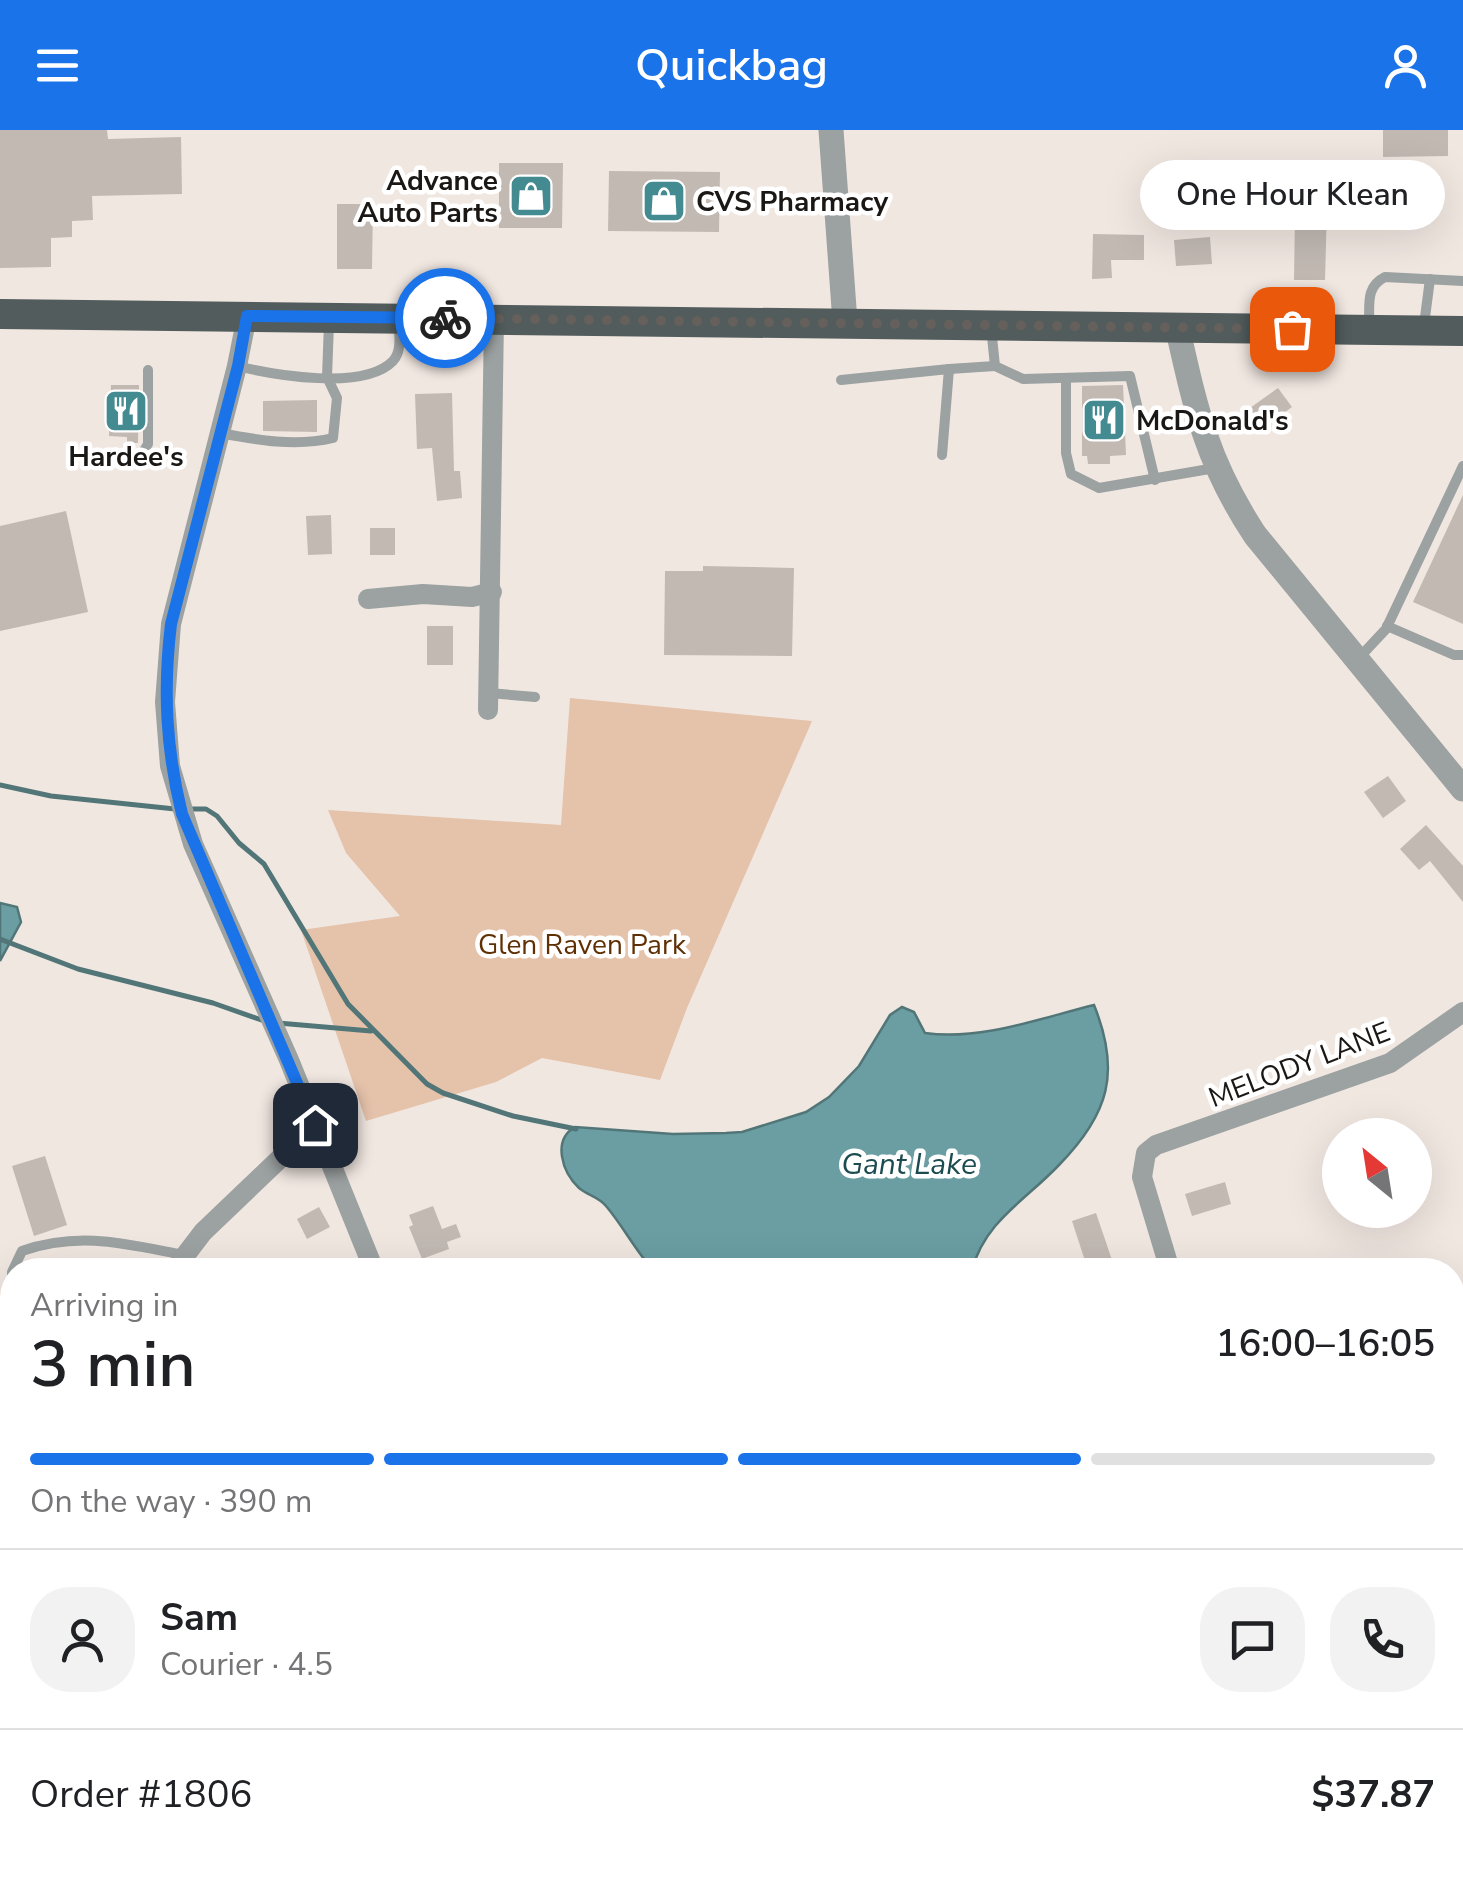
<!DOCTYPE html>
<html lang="en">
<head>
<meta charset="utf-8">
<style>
	body { margin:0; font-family:"Nunito Sans",sans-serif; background:#f2f2f2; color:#202124; height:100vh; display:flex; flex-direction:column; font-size:38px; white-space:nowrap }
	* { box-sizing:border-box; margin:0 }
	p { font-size:32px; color:#757577 }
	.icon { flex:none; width:55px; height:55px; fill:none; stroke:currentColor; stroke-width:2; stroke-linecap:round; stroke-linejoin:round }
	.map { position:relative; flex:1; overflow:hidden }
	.side { position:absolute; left:0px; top:1128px; width:1465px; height:622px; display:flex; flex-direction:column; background:#fff; border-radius:40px 40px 0 0; box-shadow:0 10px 40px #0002 }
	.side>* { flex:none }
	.needle { width:65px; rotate:330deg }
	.controls { position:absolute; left:1322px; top:988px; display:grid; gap:20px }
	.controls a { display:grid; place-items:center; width:110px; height:110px; border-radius:50%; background:#fff; box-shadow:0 10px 40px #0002; font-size:50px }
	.pin { position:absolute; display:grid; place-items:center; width:85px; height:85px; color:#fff; margin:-42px; border-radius:20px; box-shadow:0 5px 15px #0006 }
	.courier { position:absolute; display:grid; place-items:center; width:100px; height:100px; margin:-50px; border:8px solid #1a73e8; border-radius:50%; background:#fff; color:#222; box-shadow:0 2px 12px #0007 }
	.bubble { position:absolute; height:70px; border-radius:35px; background:#fff; box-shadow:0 10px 40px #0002; font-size:32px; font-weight:600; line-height:70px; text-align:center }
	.summary em { font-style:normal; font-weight:600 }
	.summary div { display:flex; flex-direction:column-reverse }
	.summary { display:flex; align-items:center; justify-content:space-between; height:170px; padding:0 30px }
	h1 { font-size:65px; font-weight:600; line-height:75px }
	.bar { display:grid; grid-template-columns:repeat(4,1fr); gap:15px 10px; align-content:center; height:120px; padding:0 30px }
	.bar i { height:12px; border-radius:8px; background:#e0e0e0 }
	.bar .active { background:#1a73e8 }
	.bar p { grid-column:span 4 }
	.line { display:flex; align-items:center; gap:25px; padding:0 30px; border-top:2px solid #e0e0e0 }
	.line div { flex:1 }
	.round { display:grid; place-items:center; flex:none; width:105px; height:105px; border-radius:40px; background:#f2f2f2 }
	header { display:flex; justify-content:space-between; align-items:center; height:130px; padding:0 30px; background:#1a73e8; color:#fff; font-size:45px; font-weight:600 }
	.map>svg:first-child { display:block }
</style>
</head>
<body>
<header><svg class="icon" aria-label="menu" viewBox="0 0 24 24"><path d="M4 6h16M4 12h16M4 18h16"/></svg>Quickbag<svg class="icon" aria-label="person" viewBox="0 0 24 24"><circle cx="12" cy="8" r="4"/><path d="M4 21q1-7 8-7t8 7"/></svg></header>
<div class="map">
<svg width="1463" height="1749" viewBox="0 0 1463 1749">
	<rect width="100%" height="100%" fill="#f1e7e1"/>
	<!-- green -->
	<polygon fill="#e5c2aa" points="570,568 812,591 687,878 660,950 542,928 496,952 366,991 301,800 400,786 346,723 328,680 561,695"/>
	<!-- water -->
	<g fill="#6a9ea3" stroke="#527678" stroke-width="2.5">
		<polygon points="0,773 17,777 21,792 0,831"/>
		<path d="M 1094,875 C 1121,942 1109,984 1059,1035 C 1026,1070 985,1091 972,1140 L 653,1140 C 635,1120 623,1096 606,1076 C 599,1067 587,1065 579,1058 C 562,1042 552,1010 575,997 L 673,1004 L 726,1003 L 742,1002 L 806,982 L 829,967 L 859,936 L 890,885 L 902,877 L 914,882 L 925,903 C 980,911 1041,888 1094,875 Z"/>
	</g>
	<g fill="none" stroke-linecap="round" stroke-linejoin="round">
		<!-- stream -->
		<g stroke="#527678" stroke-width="5">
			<polyline points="0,655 51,666 175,679"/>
			<polyline points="191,679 206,679 217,686 239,713 264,734 348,874 427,954 443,963 513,986 576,999"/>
			<polyline points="0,809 78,839 213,873 267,892"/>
			<polyline points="278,893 371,901"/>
			<polyline points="973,1738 977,1749"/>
		</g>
	</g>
	<!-- building -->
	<g fill="#c2b9b3">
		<polygon points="0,0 107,0 108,9 181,7 182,64 92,66 93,90 72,91 72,107 51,108 51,137 0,138"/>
		<polygon points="1383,0 1448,0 1448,26 1383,27"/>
		<polygon points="1169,32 1188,32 1186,78 1167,78"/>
		<polygon points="499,33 563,33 562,98 499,98"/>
		<polygon points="609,41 720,42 719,102 608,101"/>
		<polygon points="337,74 373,74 372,139 337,139"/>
		<polygon points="1308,78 1327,78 1325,150 1294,150 1295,86 1310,86"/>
		<polygon points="1093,104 1144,105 1144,130 1111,130 1112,148 1092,149"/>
		<polygon points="1210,107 1212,134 1176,136 1174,110"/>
		<polygon points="111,255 139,255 138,313 127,313 127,307 109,306"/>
		<polygon points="1123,255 1126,325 1110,326 1110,334 1088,334 1087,326 1082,326 1082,256"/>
		<polygon points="1278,258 1292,277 1257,303 1243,283"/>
		<polygon points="452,263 454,341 460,341 462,368 437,371 432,318 417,319 415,264"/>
		<polygon points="317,270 317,302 263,301 263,271"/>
		<polygon points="1463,365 1463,494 1413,472"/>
		<polygon points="66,381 88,482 0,501 0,396"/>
		<polygon points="331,385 332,424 308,425 306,386"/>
		<rect x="370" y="398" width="25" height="27"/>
		<polygon points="703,436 794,438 792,526 664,525 665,441 703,441"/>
		<rect x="427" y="496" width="26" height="39"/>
		<polygon points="1388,646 1406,671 1383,688 1364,662"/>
		<polygon points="1426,695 1463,736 1463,772 1430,731 1419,740 1400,719"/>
		<polygon points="45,1026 67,1095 34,1106 12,1036"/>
		<polygon points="1225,1052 1231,1074 1192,1086 1185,1064"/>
		<polygon points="433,1076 442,1099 456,1094 461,1107 447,1112 449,1119 422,1129 409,1097 413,1095 409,1085"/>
		<polygon points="319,1077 330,1097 307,1109 297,1089"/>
		<polygon points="1096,1083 1113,1133 1088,1140 1072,1091"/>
	</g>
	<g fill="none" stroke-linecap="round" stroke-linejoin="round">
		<!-- service -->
		<g stroke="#9ca1a2" stroke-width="10">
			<path d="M 1369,194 C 1370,175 1365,157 1385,147 L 1463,151"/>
			<polyline points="1424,195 1430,149"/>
			<polyline points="991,197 995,236 1023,249 1130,246 1155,350"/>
			<path d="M 237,236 C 274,245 364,261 393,231 C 402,221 399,206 399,193"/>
			<polyline points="949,239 995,236"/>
			<polyline points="1066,248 1066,323 1071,344 1099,358 1215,338"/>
			<polyline points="841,250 949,239 942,325"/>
			<path d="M 220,303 C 257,310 296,317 333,308 L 337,268 L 327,247 L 329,193"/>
			<polyline points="86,335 112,326 140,327 148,314 148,240"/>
			<polyline points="1387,496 1454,525 1463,525"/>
			<polyline points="1357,530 1386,499 1463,336"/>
			<polyline points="489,563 535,567"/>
			<path d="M 13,1140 L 22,1121 C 80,1101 126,1114 183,1125"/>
			<polyline points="12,1142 12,1195"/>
		</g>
		<!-- minor -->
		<g stroke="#9ca1a2" stroke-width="20">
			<polyline points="247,186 237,236 171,494 165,572 170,636 193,714 289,930 374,1140"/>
			<polyline points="368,469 423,464 472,467 492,462"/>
			<polyline points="488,580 494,188"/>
			<polyline points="174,1140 203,1102 315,995"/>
			<polyline points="1170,1140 1142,1047 1146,1023 1156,1015 1390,933 1463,882"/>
			<polyline points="0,1604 12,1598"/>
			<polyline points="75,1738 80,1749"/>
			<polyline points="610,1738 615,1749"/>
		</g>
		<!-- tertiary -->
		<g stroke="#9ca1a2" stroke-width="25">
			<polyline points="831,0 845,192"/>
			<path d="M 1177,196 C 1196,281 1207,332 1255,405 L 1463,659"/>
		</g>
		<!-- trunk -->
		<polyline stroke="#525c5c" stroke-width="30" points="0,184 1463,201"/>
	</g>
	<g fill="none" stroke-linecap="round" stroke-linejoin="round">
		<!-- done -->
		<polyline stroke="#65605c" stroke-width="10" stroke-dasharray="0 18" points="445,188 1292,199"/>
		<!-- route -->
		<path stroke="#1a73e8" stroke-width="12" d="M 315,995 L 182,684 C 166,619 163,560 171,494 L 238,236 L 247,186 L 445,188"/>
	</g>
	<!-- icons -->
	<defs>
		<symbol id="shop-square" viewBox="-11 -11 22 22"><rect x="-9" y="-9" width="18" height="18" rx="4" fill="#438b91" stroke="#fff"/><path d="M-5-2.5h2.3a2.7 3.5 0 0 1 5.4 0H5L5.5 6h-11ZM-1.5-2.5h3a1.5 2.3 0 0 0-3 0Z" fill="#fff"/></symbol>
		<symbol id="restaurant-square" viewBox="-11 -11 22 22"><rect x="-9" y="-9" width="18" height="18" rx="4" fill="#438b91" stroke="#fff"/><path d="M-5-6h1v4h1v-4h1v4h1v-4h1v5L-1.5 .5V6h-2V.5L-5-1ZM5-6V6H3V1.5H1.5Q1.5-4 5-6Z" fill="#fff"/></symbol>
	</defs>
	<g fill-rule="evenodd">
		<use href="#shop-square" x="506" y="41" width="50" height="50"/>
		<use href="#shop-square" x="639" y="46" width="50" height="50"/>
		<use href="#restaurant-square" x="101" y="256" width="50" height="50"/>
		<use href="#restaurant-square" x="1079" y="265" width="50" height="50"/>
	</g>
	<g text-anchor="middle" stroke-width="9" stroke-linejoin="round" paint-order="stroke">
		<!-- poi labels -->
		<g font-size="28" font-weight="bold" fill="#1a1715" stroke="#fff" text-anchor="start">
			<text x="498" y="60" text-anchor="end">Advance<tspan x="498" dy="32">Auto Parts</tspan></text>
			<text x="696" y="81">CVS Pharmacy</text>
			<text x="1136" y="300">McDonald's</text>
			<text x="126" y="336" text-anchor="middle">Hardee's</text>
		</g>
		<!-- park labels -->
		<g font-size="28" fill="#5f3004" stroke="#fff">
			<text x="582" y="824">Glen Raven Park</text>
		</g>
		<!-- street labels -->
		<g font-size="28" fill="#1a1715" stroke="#fff">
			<text transform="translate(1299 934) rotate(-21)" y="10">MELODY LANE</text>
		</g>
		<!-- water labels -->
		<g font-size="30" font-style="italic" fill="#1c4c50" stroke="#fff">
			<text x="909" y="1044">Gant Lake</text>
		</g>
	</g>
</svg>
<div class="controls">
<a><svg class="needle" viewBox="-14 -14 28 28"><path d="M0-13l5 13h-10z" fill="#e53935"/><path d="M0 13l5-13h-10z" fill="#757577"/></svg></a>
</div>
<div class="pin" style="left:1292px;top:199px;background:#ea580c"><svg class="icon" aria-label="bag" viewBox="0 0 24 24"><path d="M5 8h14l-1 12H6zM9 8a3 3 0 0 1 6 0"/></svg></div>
<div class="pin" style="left:315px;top:995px;background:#1f2937"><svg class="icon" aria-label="home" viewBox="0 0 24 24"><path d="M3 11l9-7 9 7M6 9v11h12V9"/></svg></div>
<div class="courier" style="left:445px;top:188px"><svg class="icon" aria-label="bike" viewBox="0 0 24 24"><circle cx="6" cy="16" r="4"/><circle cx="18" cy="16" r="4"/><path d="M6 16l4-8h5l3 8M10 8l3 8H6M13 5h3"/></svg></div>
<div class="bubble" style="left:1140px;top:30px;width:305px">One Hour Klean</div>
<section class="side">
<div class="summary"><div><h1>3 min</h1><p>Arriving in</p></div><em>16:00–16:05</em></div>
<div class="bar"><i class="active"></i><i class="active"></i><i class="active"></i><i></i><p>On the way · 390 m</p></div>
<div class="line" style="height:180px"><a class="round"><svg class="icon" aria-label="person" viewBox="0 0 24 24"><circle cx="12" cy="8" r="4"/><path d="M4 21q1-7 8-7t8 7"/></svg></a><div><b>Sam</b><p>Courier · 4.5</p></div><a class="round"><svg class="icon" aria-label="chat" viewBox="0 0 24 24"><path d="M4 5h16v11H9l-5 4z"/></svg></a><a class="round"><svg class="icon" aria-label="phone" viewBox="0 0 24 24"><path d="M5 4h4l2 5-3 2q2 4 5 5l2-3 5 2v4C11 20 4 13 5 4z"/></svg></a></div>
<div class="line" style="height:130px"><div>Order #1806</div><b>$37.87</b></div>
</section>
</div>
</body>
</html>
